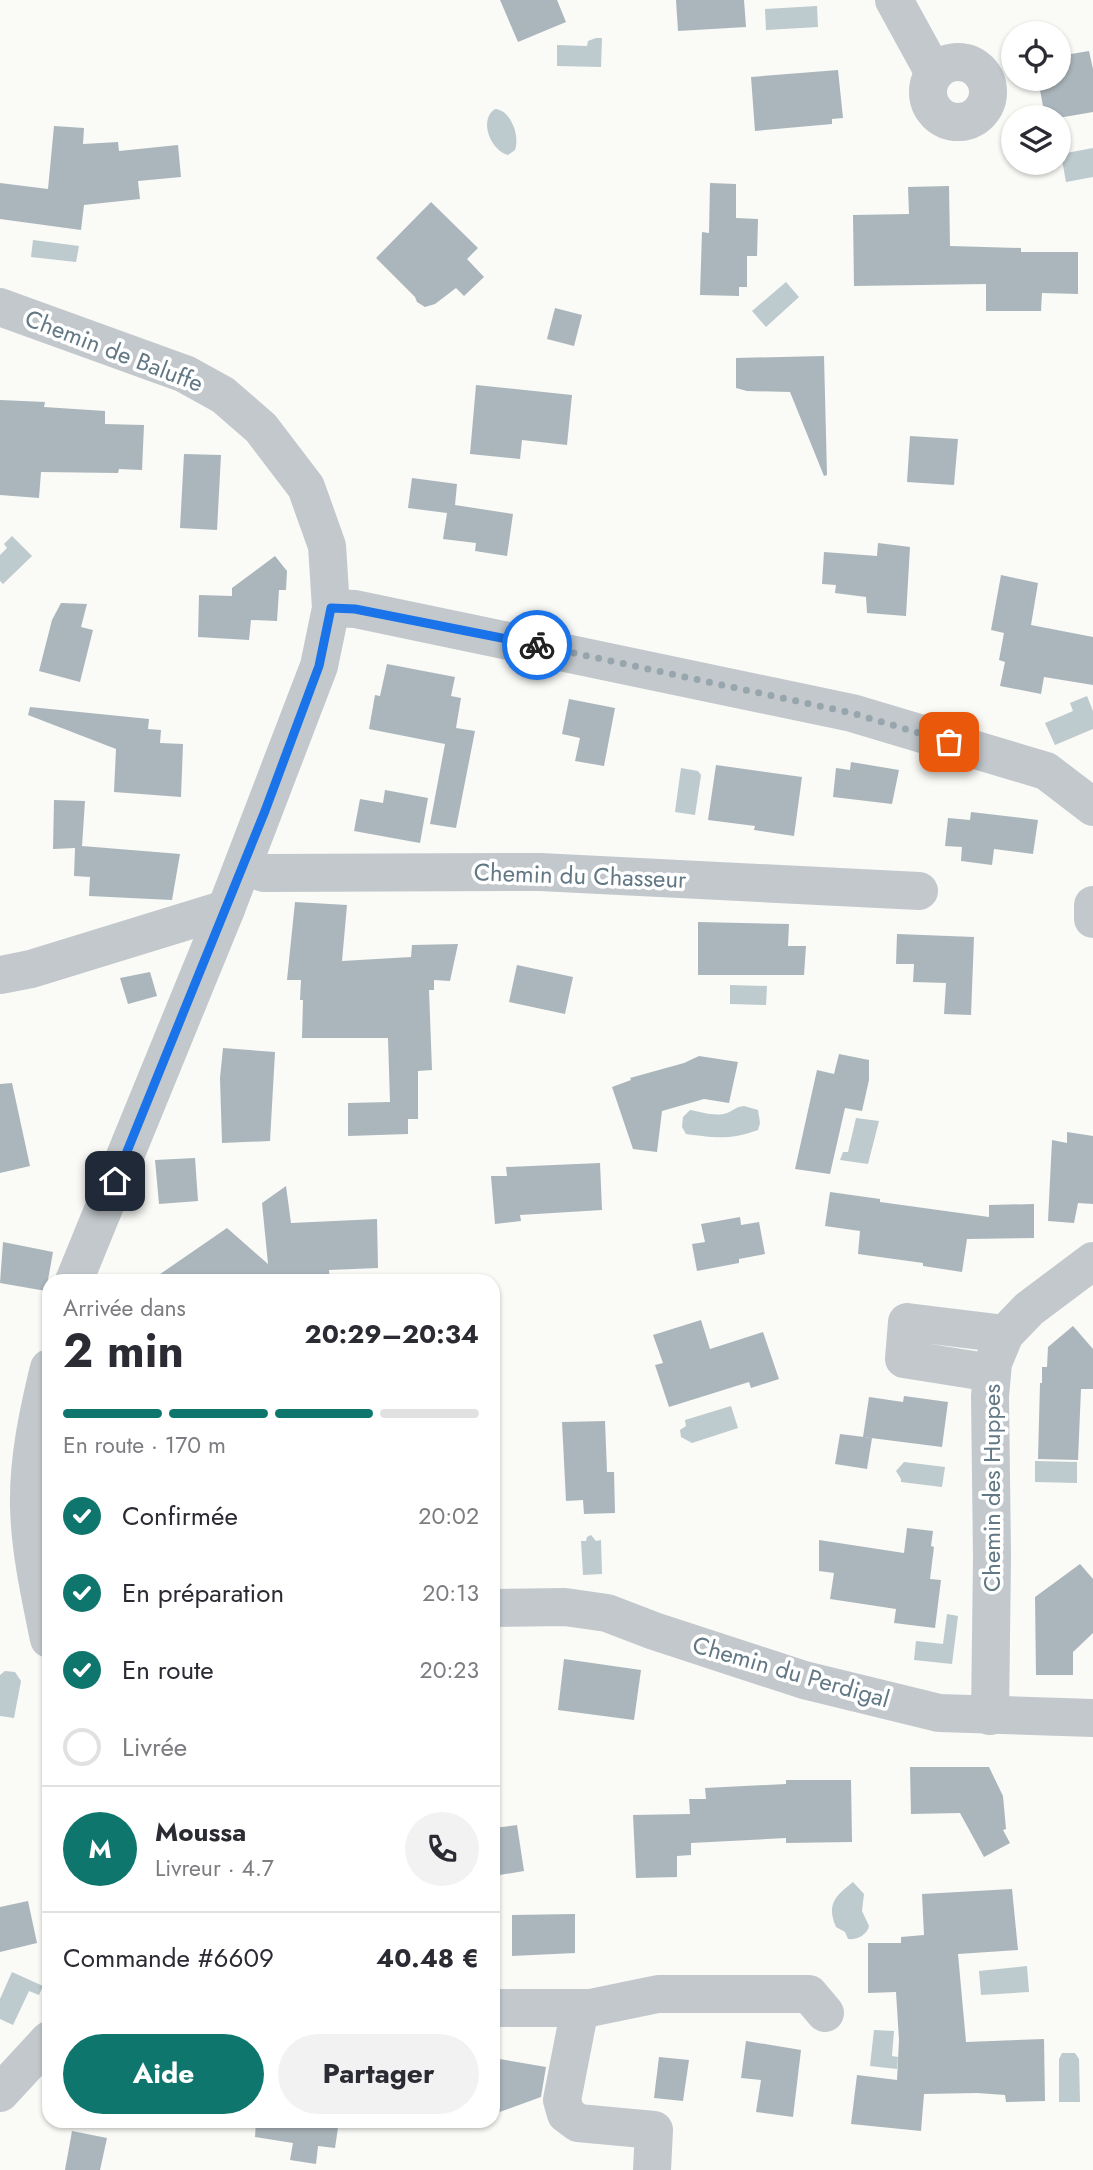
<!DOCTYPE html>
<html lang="fr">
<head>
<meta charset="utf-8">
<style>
	body { margin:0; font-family:Jost,sans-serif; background:#f2f2f3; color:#2b2b33; height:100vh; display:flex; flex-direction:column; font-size:26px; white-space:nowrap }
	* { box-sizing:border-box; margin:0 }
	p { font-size:23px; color:#7c7c81 }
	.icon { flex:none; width:38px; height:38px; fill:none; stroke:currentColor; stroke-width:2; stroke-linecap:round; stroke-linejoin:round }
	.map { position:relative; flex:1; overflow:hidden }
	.details { position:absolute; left:42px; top:1274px; width:458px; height:854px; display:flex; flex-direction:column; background:#fff; border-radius:21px; box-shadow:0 2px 5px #0004 }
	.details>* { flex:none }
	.buttons { position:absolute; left:1001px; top:21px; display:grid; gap:14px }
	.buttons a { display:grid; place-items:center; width:70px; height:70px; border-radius:50%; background:#fff; box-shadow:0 2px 5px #0004; font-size:35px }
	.pin { position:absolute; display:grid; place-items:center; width:60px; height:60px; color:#fff; margin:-30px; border-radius:14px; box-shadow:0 4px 10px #0006 }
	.courier { position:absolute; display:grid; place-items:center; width:70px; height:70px; margin:-35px; border:5px solid #1a73e8; border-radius:50%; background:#fff; color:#222; box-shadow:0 2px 9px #0007 }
	.headline em { font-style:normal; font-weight:700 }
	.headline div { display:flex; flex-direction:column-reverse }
	.headline { display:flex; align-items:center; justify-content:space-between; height:119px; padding:0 21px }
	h1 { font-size:46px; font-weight:700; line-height:52px }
	.bar { display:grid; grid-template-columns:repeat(4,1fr); gap:10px 7px; align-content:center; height:84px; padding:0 21px }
	.bar i { height:9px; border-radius:5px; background:#e1e1e2 }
	.bar .current { background:#0f766e }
	.bar p { grid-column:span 4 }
	.line { display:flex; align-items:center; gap:18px; padding:0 21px; border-top:2px solid #e1e1e2 }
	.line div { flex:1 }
	.round { display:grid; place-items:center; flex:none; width:74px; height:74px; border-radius:37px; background:#f2f2f3 }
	ol { padding:0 21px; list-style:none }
	li { display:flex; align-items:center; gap:21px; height:77px }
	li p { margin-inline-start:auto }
	li .icon { padding:7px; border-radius:50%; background:#0f766e; color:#fff; stroke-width:4 }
	li:last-child { color:#7c7c81 }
	li i { width:38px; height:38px; border:4px solid #e1e1e2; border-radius:50% }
	.action { display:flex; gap:14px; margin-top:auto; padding:14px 21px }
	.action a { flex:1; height:80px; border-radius:42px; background:#0f766e; color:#fff; font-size:28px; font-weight:700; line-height:80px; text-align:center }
	.action a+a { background:#f2f2f3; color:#2b2b33 }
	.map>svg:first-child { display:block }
</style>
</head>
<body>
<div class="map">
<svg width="1093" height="2170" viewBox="0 0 1093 2170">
	<rect width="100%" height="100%" fill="#fafaf7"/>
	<!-- water -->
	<g fill="#bdcace">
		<polygon points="817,6 818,27 766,30 765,9"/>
		<polygon points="596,38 602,38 601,67 557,66 557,45 587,46 588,41"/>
		<path d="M 495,109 C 511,110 520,136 515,150 L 508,155 C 491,151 478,120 495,109 Z"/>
		<polygon points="1093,148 1093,177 1066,182 1061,154"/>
		<polygon points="33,240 79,246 76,262 31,257"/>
		<polygon points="786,282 799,297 766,327 752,311"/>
		<polygon points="12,536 32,556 3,584 0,581 0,555 7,548 4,544"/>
		<polygon points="1087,696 1093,711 1093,729 1055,745 1045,723 1073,711 1070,703"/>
		<polygon points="681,768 698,771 701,775 695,815 675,812"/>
		<polygon points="730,985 767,986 766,1005 730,1004"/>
		<path d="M 744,1106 L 758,1110 L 760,1123 L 758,1130 C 730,1140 715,1138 686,1134 L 682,1127 L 683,1117 L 690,1110 C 701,1112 716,1117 727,1113 C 734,1110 736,1107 744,1106 Z"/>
		<polygon points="856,1118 879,1121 868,1164 840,1160 843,1152 848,1152"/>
		<polygon points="731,1406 738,1428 692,1443 681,1437 680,1430 686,1426 685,1420"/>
		<polygon points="1035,1461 1077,1462 1077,1483 1035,1482"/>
		<polygon points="904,1462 945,1467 942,1487 901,1482 901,1479 896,1471"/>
		<polygon points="591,1535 596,1541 601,1540 602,1574 583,1575 581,1541 586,1541 587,1537"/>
		<polygon points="947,1614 958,1616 952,1664 914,1660 916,1641 943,1644"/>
		<polygon points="5,1671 15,1672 21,1681 14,1718 0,1716 0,1675"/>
		<path d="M 853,1882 L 864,1894 L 862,1911 L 869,1926 C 867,1935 857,1940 848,1939 L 845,1932 L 836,1927 C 826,1903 836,1896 853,1882 Z"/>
		<polygon points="1027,1966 1029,1992 981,1995 979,1971"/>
		<polygon points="12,1972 43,1986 39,1995 29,1991 13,2025 0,2019 0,1999"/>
		<polygon points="874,2030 894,2031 892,2056 898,2057 897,2069 870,2066"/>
		<polygon points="1062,2053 1075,2053 1079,2059 1080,2102 1059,2102 1059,2059"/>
	</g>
	<!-- building -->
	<g fill="#abb6bc">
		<polygon points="500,0 557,0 566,22 518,42"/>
		<polygon points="676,0 744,0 746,27 678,31"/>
		<polygon points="1089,51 1093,69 1093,112 1064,117 1045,117 1038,79 1059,79 1059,56"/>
		<polygon points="838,70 843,118 832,119 832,124 755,131 751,77"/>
		<polygon points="54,126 84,128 83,144 118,142 119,151 178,145 181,177 138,181 140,199 84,205 81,230 0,219 0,183 48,189"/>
		<polygon points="710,183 736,184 736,218 758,219 757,256 747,256 747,287 739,287 739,296 700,295 702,232 709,233"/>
		<polygon points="949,186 950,246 1021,248 1021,252 1078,252 1078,294 1042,293 1041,311 986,311 986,284 854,286 853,215 909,214 908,187"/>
		<polygon points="431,202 478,248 467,259 484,277 464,296 456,288 435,304 425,307 417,302 415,297 376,258"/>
		<polygon points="555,308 582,315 574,346 547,339"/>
		<polygon points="824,356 827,475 824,476 790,392 747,391 736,388 736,358"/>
		<polygon points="476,385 572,395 567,445 522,440 520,459 470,454"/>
		<polygon points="0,400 45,402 44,407 105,411 105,424 144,425 142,470 119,469 118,473 41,472 39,498 0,495"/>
		<polygon points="910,436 958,439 954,485 907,482"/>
		<polygon points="184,454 221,455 217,530 180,528"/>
		<polygon points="412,478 457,484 455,505 513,514 507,556 475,551 476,543 443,539 447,513 408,508"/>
		<polygon points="878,543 910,547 906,616 867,613 866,597 835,593 836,585 822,584 824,552 877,556"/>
		<polygon points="275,556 287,571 286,590 279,590 277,621 251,620 249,640 198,637 199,595 232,596 232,588"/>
		<polygon points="1001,575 1038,583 1031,625 1093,637 1093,685 1044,677 1041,694 1000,686 1005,662 999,660 1004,633 991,630"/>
		<polygon points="61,603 87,604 81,627 93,630 80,682 39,671 52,620"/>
		<polygon points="387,664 455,677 451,696 461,698 456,728 475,731 456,828 430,824 445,744 369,729 375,695 380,696"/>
		<polygon points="569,699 615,708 604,766 575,761 580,738 562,734"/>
		<polygon points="30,707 149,719 148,729 161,730 160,743 183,744 181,797 114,792 116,749 28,715"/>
		<polygon points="851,762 899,770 892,804 833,797 836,768 850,770"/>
		<polygon points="716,765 802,777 794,836 754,830 755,826 708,820"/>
		<polygon points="385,790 428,798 420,843 354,831 360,799 383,803"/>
		<polygon points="54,800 85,801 82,846 180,854 172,900 89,896 90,877 74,876 75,848 53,849"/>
		<polygon points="971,812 1038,820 1033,854 994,849 992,865 961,861 962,847 945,846 948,818 970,820"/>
		<polygon points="295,902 347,905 342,961 411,957 412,945 458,944 450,981 434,980 434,990 429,990 432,1070 418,1071 418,1119 408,1119 408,1134 348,1136 348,1103 390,1102 388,1038 302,1038 303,1000 300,1000 301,980 287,980"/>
		<polygon points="698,922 789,924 788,946 806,946 804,975 698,975"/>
		<polygon points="897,934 974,937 971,1015 944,1014 946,983 913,982 914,964 896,964"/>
		<polygon points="517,965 573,977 565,1014 509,1002"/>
		<polygon points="150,972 157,996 128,1004 120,978"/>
		<polygon points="223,1048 275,1052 270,1141 222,1143 220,1078"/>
		<polygon points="839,1054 869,1060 869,1080 862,1111 845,1108 830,1174 795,1169 817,1070 834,1074"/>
		<polygon points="699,1056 738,1062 729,1103 704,1099 662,1111 657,1152 633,1149 612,1087 631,1080 630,1078 684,1063"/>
		<polygon points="12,1083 30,1166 0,1173 0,1084"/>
		<polygon points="1067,1132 1093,1136 1093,1204 1078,1203 1074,1223 1048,1221 1052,1140 1067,1143"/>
		<polygon points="195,1158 198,1201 159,1204 155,1160"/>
		<polygon points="600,1163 602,1210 520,1215 521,1221 495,1224 491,1176 507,1176 506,1167"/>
		<polygon points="286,1186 291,1223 377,1219 378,1268 329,1270 330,1281 150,1281 227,1228 268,1264 262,1203"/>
		<polygon points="830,1192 880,1199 880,1202 989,1217 989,1205 1034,1204 1034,1238 967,1239 962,1272 923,1266 923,1263 858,1254 860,1231 825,1226"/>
		<polygon points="740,1217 741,1225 759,1222 765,1254 739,1259 739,1263 697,1271 692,1244 705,1242 701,1224"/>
		<polygon points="3,1242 53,1252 46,1291 0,1283"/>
		<polygon points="701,1320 710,1349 763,1332 779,1379 751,1388 749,1382 669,1407 655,1365 663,1363 653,1335"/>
		<polygon points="1073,1326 1093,1349 1093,1389 1081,1389 1078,1460 1038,1459 1040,1383 1042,1383 1042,1367 1047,1367 1048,1347"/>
		<polygon points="904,1396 948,1402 942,1447 863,1437 869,1397 903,1402"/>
		<polygon points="605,1421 607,1472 614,1472 615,1513 584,1514 583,1500 566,1501 562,1422"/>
		<polygon points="840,1434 872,1438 867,1469 835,1464"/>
		<polygon points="907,1528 933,1531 931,1546 934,1547 930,1579 941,1580 935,1628 894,1623 896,1609 830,1599 834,1573 819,1571 819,1540 904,1553"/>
		<polygon points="1080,1564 1093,1579 1093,1633 1073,1652 1073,1675 1036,1675 1035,1597"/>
		<polygon points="564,1659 641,1670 634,1720 558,1710"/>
		<polygon points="910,1767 989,1767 1003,1796 1006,1829 1003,1830 1010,1843 984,1857 960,1813 911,1814"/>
		<polygon points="786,1780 851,1780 852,1842 786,1843 786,1838 691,1843 691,1855 677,1856 677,1877 636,1878 633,1815 690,1814 689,1799 706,1799 705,1788 786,1784"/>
		<polygon points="517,1825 524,1871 494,1876 494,1828"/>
		<polygon points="1012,1889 1018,1950 958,1954 966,2042 1044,2039 1045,2101 1006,2102 1005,2095 977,2093 924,2094 921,2131 851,2124 857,2075 897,2080 899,2040 896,1992 868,1993 868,1943 901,1943 901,1937 924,1935 922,1894"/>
		<polygon points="28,1901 37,1943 0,1952 0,1907"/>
		<polygon points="575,1914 575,1953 512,1956 512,1915"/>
		<polygon points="746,2041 801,2050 793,2117 756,2112 761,2080 741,2078"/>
		<polygon points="659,2057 689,2060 683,2101 654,2098"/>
		<polygon points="494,2058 546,2067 541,2097 494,2114"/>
		<polygon points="256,2121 339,2121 335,2148 318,2146 316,2164 290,2160 293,2143 255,2137"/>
		<polygon points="72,2131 107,2138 100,2170 65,2170"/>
	</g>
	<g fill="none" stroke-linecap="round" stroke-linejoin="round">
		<!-- minor -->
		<g stroke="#c2c8cc" stroke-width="38">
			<polyline points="894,0 934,73"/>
			<circle cx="958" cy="92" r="30"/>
			<polyline points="0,307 185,374 223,395 261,428 306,487 327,546 331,608 319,666 226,909 74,1281"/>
			<polyline points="331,608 355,609 852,713 1046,771 1093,807"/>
			<polyline points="243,866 264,873 540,872 919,891"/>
			<polyline points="1093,905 1093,919"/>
			<polyline points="0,975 31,969 226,909"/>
			<path d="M 49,1368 C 38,1413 28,1460 29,1506 C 30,1551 40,1595 49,1639"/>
			<polyline points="992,1373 904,1359 907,1322 1005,1334"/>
			<polyline points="494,1608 565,1607 607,1613 654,1631 804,1680 939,1713 1093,1718"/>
			<polyline points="990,1716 992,1557 990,1396 993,1363 1005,1334 1029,1309 1093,1261"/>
			<polyline points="494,2008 590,2008 658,1994 809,1994 825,2013"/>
			<polyline points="580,2008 562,2100 566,2114 578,2123 654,2130 652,2170"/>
			<polyline points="0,2093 49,2040"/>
		</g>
	</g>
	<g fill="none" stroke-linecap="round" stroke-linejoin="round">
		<!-- done -->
		<polyline stroke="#97a6ad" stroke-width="7" stroke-dasharray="0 12.6" points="537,645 852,713 949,742"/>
		<!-- route -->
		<polyline stroke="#1a73e8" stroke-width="9" points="115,1181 265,811 319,666 331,608 355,609 537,645"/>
	</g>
	<g text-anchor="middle" stroke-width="7" stroke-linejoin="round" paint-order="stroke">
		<!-- street labels -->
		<g font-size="24" fill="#627885" stroke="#fff">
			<text transform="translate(114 351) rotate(21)" y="8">Chemin de Baluffe</text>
			<text transform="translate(580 876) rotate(2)" y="8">Chemin du Chasseur</text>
			<text transform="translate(992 1488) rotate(-90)" y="8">Chemin des Huppes</text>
			<text transform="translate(791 1672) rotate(16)" y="8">Chemin du Perdigal</text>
		</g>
	</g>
</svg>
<div class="buttons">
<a><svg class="icon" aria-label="locate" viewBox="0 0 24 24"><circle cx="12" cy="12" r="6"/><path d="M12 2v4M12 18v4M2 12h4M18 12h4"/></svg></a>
<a><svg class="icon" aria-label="layers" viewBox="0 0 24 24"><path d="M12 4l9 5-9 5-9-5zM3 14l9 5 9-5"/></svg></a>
</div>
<div class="pin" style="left:949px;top:742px;background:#ea580c"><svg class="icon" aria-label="bag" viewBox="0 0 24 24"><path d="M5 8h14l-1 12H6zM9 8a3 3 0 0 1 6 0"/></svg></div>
<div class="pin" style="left:115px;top:1181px;background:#1f2937"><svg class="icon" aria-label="home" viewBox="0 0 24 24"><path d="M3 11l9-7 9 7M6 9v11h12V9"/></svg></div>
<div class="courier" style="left:537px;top:645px"><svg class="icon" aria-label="bike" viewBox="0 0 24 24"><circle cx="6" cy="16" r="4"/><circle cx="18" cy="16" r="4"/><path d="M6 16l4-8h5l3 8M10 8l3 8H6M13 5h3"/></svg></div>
<section class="details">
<div class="headline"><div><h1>2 min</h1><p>Arrivée dans</p></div><em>20:29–20:34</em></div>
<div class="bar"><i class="current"></i><i class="current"></i><i class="current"></i><i></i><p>En route · 170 m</p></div>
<ol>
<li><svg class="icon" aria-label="check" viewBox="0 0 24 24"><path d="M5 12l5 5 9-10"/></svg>Confirmée<p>20:02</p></li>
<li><svg class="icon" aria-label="check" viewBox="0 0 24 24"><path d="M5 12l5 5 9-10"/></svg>En préparation<p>20:13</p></li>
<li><svg class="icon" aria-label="check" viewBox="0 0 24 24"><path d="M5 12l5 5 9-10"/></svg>En route<p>20:23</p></li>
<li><i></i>Livrée</li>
</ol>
<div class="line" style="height:126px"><b class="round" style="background:#0f766e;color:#fff">M</b><div><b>Moussa</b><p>Livreur · 4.7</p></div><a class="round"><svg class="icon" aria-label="phone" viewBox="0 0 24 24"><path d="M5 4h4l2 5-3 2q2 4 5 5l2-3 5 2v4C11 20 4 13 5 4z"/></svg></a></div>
<div class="line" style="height:91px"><div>Commande #6609</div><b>40.48 €</b></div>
<div class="action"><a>Aide</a><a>Partager</a></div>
</section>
</div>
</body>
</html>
